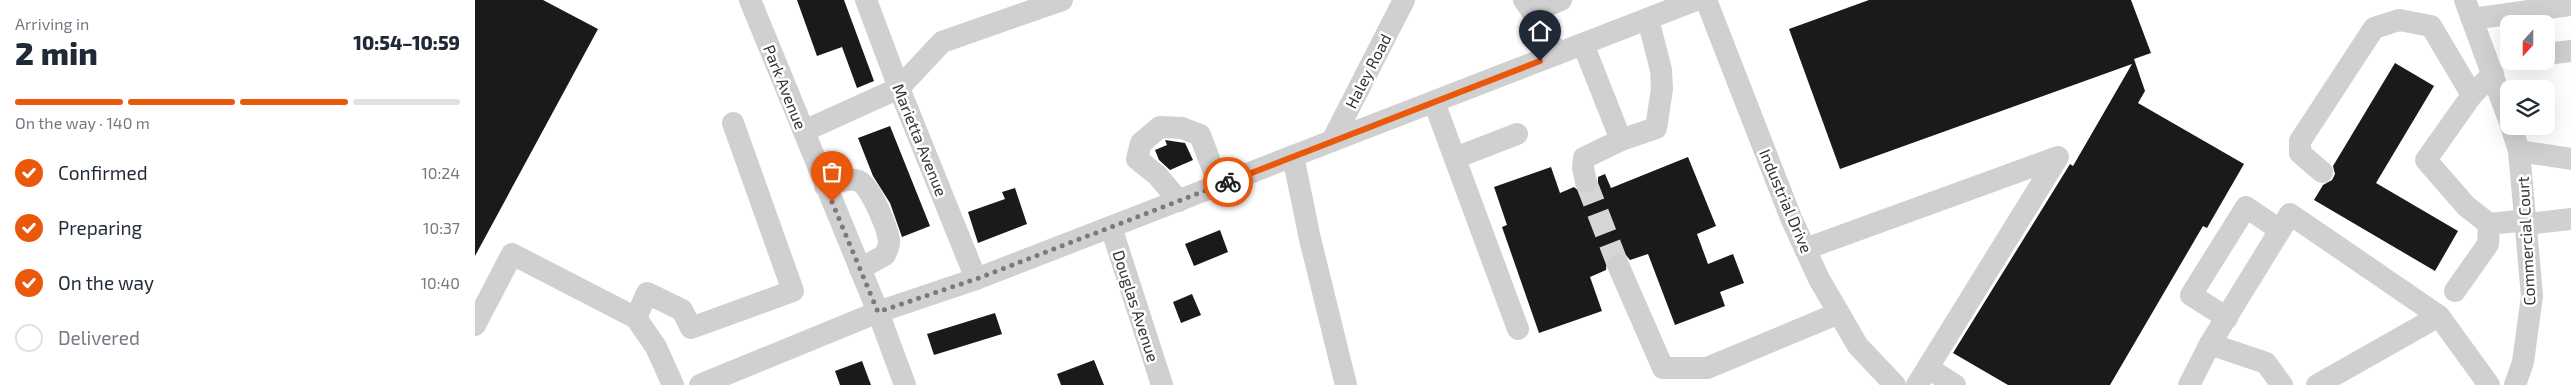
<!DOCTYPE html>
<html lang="en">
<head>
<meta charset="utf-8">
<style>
	body { margin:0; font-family:"Exo 2",sans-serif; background:#f2f2f3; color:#1f2937; height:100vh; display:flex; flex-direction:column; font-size:19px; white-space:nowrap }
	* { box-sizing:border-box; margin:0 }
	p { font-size:16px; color:#747a83 }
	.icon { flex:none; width:28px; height:28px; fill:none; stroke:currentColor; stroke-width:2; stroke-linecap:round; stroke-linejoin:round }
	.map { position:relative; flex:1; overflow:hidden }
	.details { display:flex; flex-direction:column; background:#fff; width:475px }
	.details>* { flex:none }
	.needle { width:32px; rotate:201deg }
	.tools { position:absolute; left:2025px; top:15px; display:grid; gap:10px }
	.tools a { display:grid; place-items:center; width:55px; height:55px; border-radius:10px; background:#fff; box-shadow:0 5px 20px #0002; font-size:25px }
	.pin { position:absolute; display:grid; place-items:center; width:42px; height:42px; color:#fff; margin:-51px -21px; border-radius:50% 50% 50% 0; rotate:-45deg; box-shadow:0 0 5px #0007 }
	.pin .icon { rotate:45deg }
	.courier { position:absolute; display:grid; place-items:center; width:50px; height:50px; margin:-25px; border:4px solid #ea580c; border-radius:50%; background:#fff; color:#222; box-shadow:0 1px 6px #0007 }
	.head em { font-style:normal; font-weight:800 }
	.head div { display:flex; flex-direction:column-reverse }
	.head { display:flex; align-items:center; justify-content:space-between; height:85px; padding:0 15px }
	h1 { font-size:32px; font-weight:800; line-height:38px }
	.bar { display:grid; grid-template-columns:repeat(4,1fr); gap:8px 5px; align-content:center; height:60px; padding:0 15px }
	.bar i { height:6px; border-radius:4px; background:#e0e1e3 }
	.bar .selected { background:#ea580c }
	.bar p { grid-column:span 4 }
	ol { padding:0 15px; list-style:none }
	li { display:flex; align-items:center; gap:15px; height:55px }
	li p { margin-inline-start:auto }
	li .icon { padding:5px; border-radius:50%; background:#ea580c; color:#fff; stroke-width:4 }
	li:last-child { color:#747a83 }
	li i { width:28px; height:28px; border:2px solid #e0e1e3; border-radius:50% }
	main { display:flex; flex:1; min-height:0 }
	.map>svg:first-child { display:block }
</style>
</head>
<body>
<main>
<section class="details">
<div class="head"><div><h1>2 min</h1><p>Arriving in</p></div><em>10:54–10:59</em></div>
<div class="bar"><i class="selected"></i><i class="selected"></i><i class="selected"></i><i></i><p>On the way · 140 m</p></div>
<ol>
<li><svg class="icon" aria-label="check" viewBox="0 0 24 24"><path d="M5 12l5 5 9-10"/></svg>Confirmed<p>10:24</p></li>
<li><svg class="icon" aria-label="check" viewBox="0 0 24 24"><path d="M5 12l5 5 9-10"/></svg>Preparing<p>10:37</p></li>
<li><svg class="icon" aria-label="check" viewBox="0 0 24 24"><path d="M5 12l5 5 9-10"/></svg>On the way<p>10:40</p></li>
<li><i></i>Delivered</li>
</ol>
</section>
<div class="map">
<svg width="2096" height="385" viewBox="0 0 2096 385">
	<rect width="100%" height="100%" fill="#fff"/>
	<!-- building -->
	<g fill="#1a1a1a">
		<polygon points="0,0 68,0 123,29 0,256"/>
		<polygon points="322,0 369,0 399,81 382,88 367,47 342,56"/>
		<polygon points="1394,0 1656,0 1676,53 1659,59 1670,91 1663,103 1769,164 1732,228 1728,226 1635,385 1533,385 1478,353 1595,164 1598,166 1657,64 1365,169 1314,29"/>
		<polygon points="1920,63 1959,86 1901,183 1983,231 1960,271 1839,200 1848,185 1857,180 1860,174 1858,166"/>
		<polygon points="415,126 455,226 427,237 415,203 398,176 383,138"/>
		<polygon points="690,140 710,143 718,160 695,170 684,160 680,150 692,145"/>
		<polygon points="1213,157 1241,226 1222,234 1233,264 1258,254 1269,283 1245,292 1250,306 1200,325 1173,254 1155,260 1150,254 1144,252 1132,258 1131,270 1115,277 1127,311 1064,333 1027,227 1032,225 1019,187 1076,167 1085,193 1099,187 1107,194 1113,195 1123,186 1123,177 1130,174 1136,188"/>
		<polygon points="540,188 552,224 503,243 493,212 530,199 527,192"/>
		<polygon points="745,230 753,252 719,266 710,244"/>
		<polygon points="717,294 726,315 706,323 698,302"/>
		<polygon points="520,313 527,334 459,355 452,334"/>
		<polygon points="619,360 629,385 586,385 582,374"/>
		<polygon points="387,361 396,385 365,385 360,371"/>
	</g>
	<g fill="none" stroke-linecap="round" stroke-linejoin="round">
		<!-- minor-tunnel -->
		<polyline stroke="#d6d6d6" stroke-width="22" stroke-dasharray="22 11" stroke-linecap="butt" points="1111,182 1143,265"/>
		<!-- minor -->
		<g stroke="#d0d0d0" stroke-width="22">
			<polyline points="275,0 403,312 430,385"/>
			<polyline points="391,0 424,88 501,279"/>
			<polyline points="1049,0 1064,21 1082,54"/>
			<polyline points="1231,0 1316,218 1344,279 1383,346 1420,385"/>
			<polyline points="1990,0 2034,120"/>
			<polyline points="1058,12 1086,0"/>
			<polyline points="1997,19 2096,5"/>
			<polyline points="1108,44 1146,140 1181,128 1187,89 1186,70 1173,19"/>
			<polyline points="2071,54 2096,51"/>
			<polyline points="1997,95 1951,160 1991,206 2014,224 2052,220"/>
			<polyline points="959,102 1043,329"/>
			<polyline points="2036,126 2044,151 2057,296 2048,362 2040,385"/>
			<polyline points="329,131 424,88 467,42 587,0"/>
			<polyline points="857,141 929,0"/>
			<polyline points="2044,151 2096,159"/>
			<polyline points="818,156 835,239 871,385"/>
			<polyline points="980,158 1042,134"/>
			<polyline points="1847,172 1825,153 1825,141 1899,28 1924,20 1956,26 1997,95 2018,74"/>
			<polyline points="1111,182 1108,168 1109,158 1146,140"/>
			<path d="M 350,186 C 360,183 374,177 384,181 C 396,187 412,227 414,240 C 415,245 412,250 410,255 L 385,269"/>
			<polyline points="704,201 682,175 662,159 666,143 685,127 707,128 725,135 744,185"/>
			<polyline points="2052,224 2096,219"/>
			<polyline points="636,227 687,385"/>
			<polyline points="1330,249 1583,157 1442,385"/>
			<polyline points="1143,265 1188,368 1232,368 1364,313"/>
			<polyline points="1980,291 2013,244 2014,224"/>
			<polyline points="161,318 172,293 207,310 216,328 318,291 258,123"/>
			<polyline points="1752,318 1716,295 1771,207 1805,230"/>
			<polyline points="0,325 37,254 161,318 181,347 198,385"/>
			<polyline points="1735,344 1791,363 1807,385"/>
			<polyline points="1453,368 1480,385"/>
			<polyline points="225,385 403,312 501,279 1221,0"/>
			<polyline points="1714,385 1735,344 1815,214 1964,316 2014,385"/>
			<polyline points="1842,385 1964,316"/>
		</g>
	</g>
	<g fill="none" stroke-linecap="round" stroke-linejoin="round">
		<!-- done -->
		<polyline stroke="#7a7a7a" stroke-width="5" stroke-dasharray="0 9" points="357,202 403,312 501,279 753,182"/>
		<!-- route -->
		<polyline stroke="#ea580c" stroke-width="6" points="753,182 1065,61"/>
	</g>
	<g text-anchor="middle" stroke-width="5" stroke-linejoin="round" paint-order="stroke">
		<!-- street labels -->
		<g font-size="16" fill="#333" stroke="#fff">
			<text transform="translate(893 71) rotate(-63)" y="6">Haley Road</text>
			<text transform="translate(310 87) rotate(68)" y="6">Park Avenue</text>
			<text transform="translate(445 140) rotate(68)" y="6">Marietta Avenue</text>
			<text transform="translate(1311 201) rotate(67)" y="6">Industrial Drive</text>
			<text transform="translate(2051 241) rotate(-93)" y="6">Commercial Court</text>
			<text transform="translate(661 306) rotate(72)" y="6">Douglas Avenue</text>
		</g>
	</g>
</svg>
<div class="tools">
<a><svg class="needle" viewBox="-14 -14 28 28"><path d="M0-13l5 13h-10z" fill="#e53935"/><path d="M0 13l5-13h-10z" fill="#747a83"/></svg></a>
<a><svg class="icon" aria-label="layers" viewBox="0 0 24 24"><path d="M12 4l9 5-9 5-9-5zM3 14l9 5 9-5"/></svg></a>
</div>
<div class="pin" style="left:357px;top:202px;background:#ea580c"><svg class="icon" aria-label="bag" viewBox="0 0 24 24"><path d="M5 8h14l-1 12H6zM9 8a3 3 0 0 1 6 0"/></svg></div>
<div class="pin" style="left:1065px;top:61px;background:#1f2937"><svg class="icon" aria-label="home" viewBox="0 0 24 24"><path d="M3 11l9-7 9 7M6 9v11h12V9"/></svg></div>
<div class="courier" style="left:753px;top:182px"><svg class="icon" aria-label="bike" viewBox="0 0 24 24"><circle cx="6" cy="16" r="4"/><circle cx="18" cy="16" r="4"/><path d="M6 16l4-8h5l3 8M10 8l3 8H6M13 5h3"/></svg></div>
</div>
</main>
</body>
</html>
